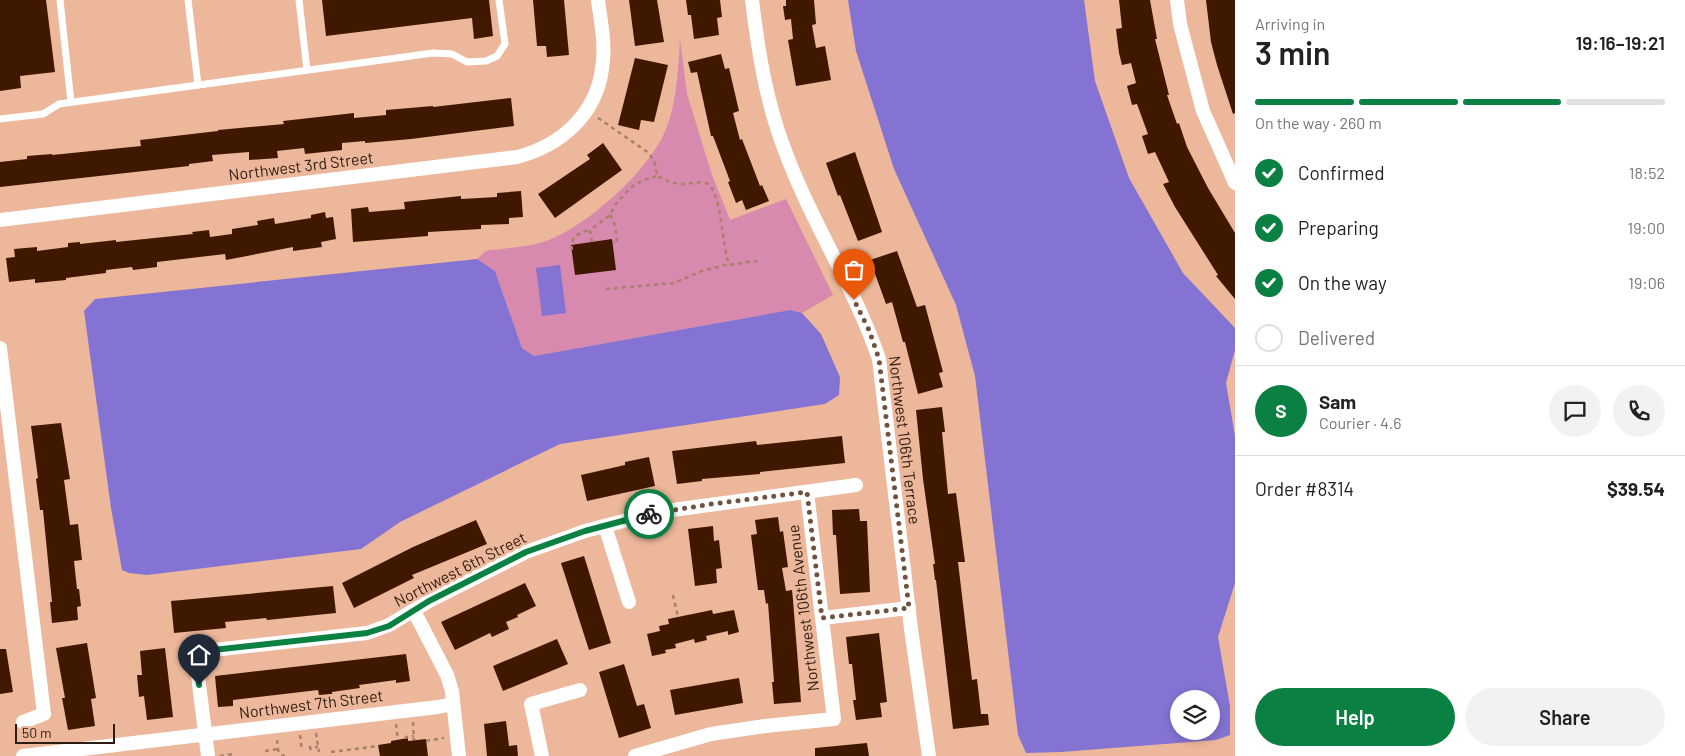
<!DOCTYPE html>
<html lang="en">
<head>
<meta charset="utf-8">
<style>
	body { margin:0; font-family:Barlow,sans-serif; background:#f2f2f2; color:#222; height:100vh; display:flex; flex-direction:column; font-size:19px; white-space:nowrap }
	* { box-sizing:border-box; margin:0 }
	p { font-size:16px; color:#767676 }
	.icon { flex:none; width:28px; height:28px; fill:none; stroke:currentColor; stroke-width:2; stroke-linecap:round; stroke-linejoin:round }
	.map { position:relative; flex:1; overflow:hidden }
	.sheet { display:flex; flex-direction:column; background:#fff; width:450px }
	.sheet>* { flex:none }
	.fabs { position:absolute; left:1170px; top:690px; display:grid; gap:10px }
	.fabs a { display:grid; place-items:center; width:50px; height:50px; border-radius:50%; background:#fff; box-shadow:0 2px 8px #0003; font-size:25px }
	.scale { position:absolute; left:15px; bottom:12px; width:100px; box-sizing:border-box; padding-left:5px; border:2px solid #2f1c10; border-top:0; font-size:14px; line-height:18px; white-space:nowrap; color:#2f1c10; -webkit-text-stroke:4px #ecb79a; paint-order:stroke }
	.pin { position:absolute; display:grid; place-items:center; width:42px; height:42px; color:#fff; margin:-51px -21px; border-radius:50% 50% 50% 0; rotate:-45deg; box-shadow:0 0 5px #0007 }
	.pin .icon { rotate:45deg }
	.courier { position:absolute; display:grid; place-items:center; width:50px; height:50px; margin:-25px; border:4px solid #0b8043; border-radius:50%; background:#fff; color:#222; box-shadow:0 1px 6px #0007 }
	.headline em { font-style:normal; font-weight:600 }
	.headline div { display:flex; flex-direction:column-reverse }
	.headline { display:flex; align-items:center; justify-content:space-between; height:85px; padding:0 20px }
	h1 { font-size:32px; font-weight:600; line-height:38px }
	.bar { display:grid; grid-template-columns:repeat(4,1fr); gap:8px 5px; align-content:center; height:60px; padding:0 20px }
	.bar i { height:6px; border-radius:4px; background:#e0e0e0 }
	.bar .active { background:#0b8043 }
	.bar p { grid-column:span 4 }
	.line { display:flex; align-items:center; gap:12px; padding:0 20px; border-top:1px solid #e0e0e0 }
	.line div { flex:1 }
	.round { display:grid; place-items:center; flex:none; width:52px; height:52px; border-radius:26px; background:#f2f2f2 }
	ol { padding:0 20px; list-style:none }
	li { display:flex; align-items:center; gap:15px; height:55px }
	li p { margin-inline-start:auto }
	li .icon { padding:5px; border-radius:50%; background:#0b8043; color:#fff; stroke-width:4 }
	li:last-child { color:#767676 }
	li i { width:28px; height:28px; border:2px solid #e0e0e0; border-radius:50% }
	.action { display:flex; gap:10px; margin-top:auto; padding:10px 20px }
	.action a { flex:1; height:58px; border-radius:30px; background:#0b8043; color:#fff; font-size:20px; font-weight:600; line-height:58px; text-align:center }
	.action a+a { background:#f2f2f2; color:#222 }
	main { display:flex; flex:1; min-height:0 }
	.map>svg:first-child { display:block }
</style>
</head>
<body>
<main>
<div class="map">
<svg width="1235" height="756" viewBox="0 0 1235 756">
	<rect width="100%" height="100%" fill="#ecb79a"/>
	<!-- green -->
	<path fill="#d889ae" d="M 680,39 L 687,94 L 712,175 L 730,220 L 786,199 L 833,295 L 802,313 L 790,310 L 534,356 L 522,348 L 495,271 L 477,259 C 480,257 483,253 486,251 C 490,249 496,250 501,249 C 516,247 534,246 549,240 C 589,224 644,174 663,136 C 677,106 678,71 680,39 Z"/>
	<!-- water -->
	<g fill="#8573d3" fill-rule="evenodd">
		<path d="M 848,0 L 1084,0 L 1095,81 L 1129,178 L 1183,273 L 1235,328 L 1235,350 L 1226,383 L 1235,436 L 1235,583 L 1218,637 L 1230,706 L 1230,735 L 1216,740 L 1061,752 L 1026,753 L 1018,735 L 975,376 L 956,305 L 894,169 L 856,51 ZM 1179,699 L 1211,699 L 1211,731 L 1179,731 Z"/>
		<polygon points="477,259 495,271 522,348 534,356 790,310 802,313 821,334 840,377 839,395 825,404 560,444 400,522 361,549 147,575 129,573 122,570 111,508 84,311 95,299"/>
		<polygon points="560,265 566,313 542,316 536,268"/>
	</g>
	<!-- building -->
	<g fill="#401800">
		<polygon points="0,0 46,0 55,72 20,76 21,88 0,91"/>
		<polygon points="322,0 489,0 493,36 474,39 472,18 326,36"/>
		<polygon points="533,0 564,0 569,55 547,57 546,46 537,46"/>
		<polygon points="629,0 657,0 664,42 635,46"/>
		<polygon points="686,0 720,0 722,17 717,18 719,35 694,39 691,15 688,15"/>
		<polygon points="786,0 814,0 816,24 812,25 816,48 825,46 831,80 796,86 788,40 793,39 791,19 785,20 783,6 786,6"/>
		<polygon points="1119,0 1150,0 1157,39 1155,39 1169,95 1167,95 1177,124 1179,123 1187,147 1208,188 1235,233 1235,299 1216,276 1218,275 1175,207 1163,184 1169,182 1155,152 1148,154 1142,136 1148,134 1137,104 1132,105 1127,86 1136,83 1131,63 1122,65 1119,53 1116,29 1122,28"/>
		<polygon points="1206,0 1235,0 1235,113 1233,114 1217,65 1211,42"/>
		<polygon points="721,54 725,69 729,68 739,111 733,113 740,140 742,139 760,186 762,185 769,201 746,210 742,200 736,203 728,182 730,181 713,136 711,136 697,72 691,73 688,62"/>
		<polygon points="635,58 668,65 654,122 641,120 639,130 618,125"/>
		<polygon points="511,98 514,126 411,139 365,143 365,141 342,143 342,150 305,154 304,148 277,151 278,158 249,160 249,152 212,155 213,161 189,164 189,166 0,187 0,162 27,159 27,156 52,154 52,155 141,146 140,140 218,131 218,130 284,124 283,121 354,113 354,118 386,115 386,110 433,106 433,107"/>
		<polygon points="603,143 622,170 555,218 538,194 590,159 587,155"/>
		<polygon points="855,152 882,232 858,241 840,195 838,196 826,163"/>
		<polygon points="521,191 523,217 509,218 509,224 481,225 481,229 428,232 428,236 353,242 351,209 368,207 369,212 405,209 404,202 461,196 461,199 497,197 497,193"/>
		<polygon points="325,212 326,218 333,217 336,239 321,242 322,247 293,251 293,247 226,260 225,254 157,262 157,267 133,270 132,267 106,270 106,273 66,278 66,280 35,283 35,279 9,282 6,258 15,257 14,249 37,247 37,251 68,247 68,243 80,242 80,244 116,240 116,242 193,234 192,232 209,230 210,237 232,234 232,229 258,225 257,221 274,218 275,224 311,218 311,215"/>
		<polygon points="612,239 616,270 575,275 571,245"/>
		<polygon points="897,251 917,307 925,305 943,372 939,373 943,387 918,394 905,342 903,342 892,302 886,304 870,260"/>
		<polygon points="942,407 945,432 942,432 948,494 956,493 965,562 958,562 972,680 977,679 981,714 988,714 989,725 953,729 936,580 935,580 933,564 935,564 923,479 916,410"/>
		<polygon points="61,423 70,479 64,480 70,525 78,524 82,560 74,561 77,589 79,589 81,606 77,607 78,620 52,623 50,602 52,602 43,510 40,510 36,479 38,478 31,426"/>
		<polygon points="842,436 845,463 760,472 760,474 702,479 702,481 677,484 672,451 756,441 757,445"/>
		<polygon points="649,457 655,486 587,501 581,475 625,465 625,462"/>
		<polygon points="859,509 860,521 867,521 870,592 840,594 836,535 833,535 832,510"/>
		<polygon points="778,517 780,532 783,531 788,567 782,568 786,591 792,590 793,600 801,702 774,704 772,682 774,682 768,603 766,604 764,590 758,590 751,535 757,534 755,520"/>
		<polygon points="476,520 487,544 412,575 414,578 354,608 342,583 413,547"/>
		<polygon points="713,526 714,541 719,540 722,568 716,569 717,583 695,586 688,529"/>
		<polygon points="584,556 611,643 589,650 561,563"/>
		<polygon points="525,583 536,606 517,615 518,617 506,622 509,629 492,637 490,633 455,650 441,622"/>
		<polygon points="333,586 336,613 267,620 266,618 225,622 226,628 174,633 171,601"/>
		<polygon points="712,610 713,614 734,610 739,632 728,635 728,631 706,636 707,640 695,643 694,639 675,644 676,648 665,650 666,653 652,656 647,634 660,631 659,626 669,624 668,619"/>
		<polygon points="879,633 887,702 880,703 882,717 856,720 853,700 856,700 852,664 849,664 846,637"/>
		<polygon points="557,639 568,664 503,691 493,666"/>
		<polygon points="87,643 96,698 91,699 95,726 68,730 62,698 65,698 56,648"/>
		<polygon points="165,648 173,717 147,720 144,696 139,697 137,675 142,675 140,651"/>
		<polygon points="0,649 6,649 13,692 0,694"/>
		<polygon points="406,654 410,681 396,683 396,680 359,685 360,688 332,692 332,694 319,695 318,690 233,700 233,706 218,707 215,676"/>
		<polygon points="624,664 637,706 644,704 651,728 619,738 599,672"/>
		<polygon points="739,678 743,703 675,715 670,690"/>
		<polygon points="506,721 509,746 517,745 518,756 487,756 484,724"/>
		<polygon points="408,738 408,741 426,739 428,756 380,756 378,745 391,743 391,741"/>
		<polygon points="867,743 869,756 815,756 815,748"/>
	</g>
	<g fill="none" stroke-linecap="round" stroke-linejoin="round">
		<!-- path -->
		<g stroke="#a98069" stroke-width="2.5" stroke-dasharray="4 4" stroke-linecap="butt">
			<path d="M 598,118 L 649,153 L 655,163 L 657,176 C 666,180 673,184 683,184 C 690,184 699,181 706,183 C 722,189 722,248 729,264 C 739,266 749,259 760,262"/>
			<path d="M 610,215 C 616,223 616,233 617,243 L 613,243"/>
			<polyline points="592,242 590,230 610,215 615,205 630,188 643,180 657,176"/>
			<path d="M 572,250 C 570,236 579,233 590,230"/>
			<polyline points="606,289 674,283 702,271 729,264"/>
			<polyline points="673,595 678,617"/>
			<polyline points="413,722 414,740"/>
			<polyline points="396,724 398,740"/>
			<polyline points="316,733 319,752"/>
			<polyline points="300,735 302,751"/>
			<polyline points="406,739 406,737 414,736"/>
			<polyline points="277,740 279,756"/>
			<polyline points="426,741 444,738"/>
			<polyline points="311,750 310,747 318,747"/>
			<polyline points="265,751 278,749"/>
			<polyline points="331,752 379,746"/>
			<polyline points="220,756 233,754"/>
			<polyline points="281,756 288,755"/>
		</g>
		<!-- service -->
		<g stroke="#fff" stroke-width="7">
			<polyline points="60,0 71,102"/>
			<polyline points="188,0 198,85"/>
			<polyline points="299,0 307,70"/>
			<polyline points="0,119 43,114 59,104 433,53 452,54 467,62 486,61 497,56 505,44 499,0"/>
		</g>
		<!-- minor -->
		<g stroke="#fff" stroke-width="14">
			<path d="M 752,0 C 758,50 766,101 784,148 C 810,220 854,286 879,359 L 911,629 L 929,756"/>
			<polyline points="1177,0 1180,24 1203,111 1235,183"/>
			<path d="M 0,220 L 517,157 C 560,146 596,115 602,69 C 606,46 601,23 598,0"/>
			<polyline points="0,348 44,714 23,722"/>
			<polyline points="605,526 629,602"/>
			<polyline points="414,611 447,675 452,691 459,756"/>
			<polyline points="822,618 909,608"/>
			<polyline points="23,756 438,707 453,704"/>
			<polyline points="208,756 195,652 367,633 389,625 429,601 526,552 585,531 658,512 856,485"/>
			<polyline points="542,756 531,704 580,690"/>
			<polyline points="635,756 711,734 765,726 834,719 807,492"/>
		</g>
	</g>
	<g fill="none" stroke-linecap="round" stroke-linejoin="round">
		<!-- done -->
		<polyline stroke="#715240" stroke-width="5" stroke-dasharray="0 9" points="649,514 712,504 807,492 822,618 909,608 879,359 869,330 854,300"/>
		<!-- route -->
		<polyline stroke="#0b8043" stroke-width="6" points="199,685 195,652 367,633 389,626 429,601 526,552 585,531 649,514"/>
	</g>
	<g text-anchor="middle" stroke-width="5" stroke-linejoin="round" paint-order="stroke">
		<!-- street labels -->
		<g font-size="16" fill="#2f1c10" stroke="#ecb79a">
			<text transform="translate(301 166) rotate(-7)" y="6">Northwest 3rd Street</text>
			<text transform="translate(905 440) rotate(83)" y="6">Northwest 106th Terrace</text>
			<text transform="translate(460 569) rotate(-27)" y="6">Northwest 6th Street</text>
			<text transform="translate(803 608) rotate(-97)" y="6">Northwest 106th Avenue</text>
			<text transform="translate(311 704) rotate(-7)" y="6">Northwest 7th Street</text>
		</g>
	</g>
</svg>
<div class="fabs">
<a><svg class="icon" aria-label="layers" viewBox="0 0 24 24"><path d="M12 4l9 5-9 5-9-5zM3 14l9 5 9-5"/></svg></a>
</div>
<div class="scale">50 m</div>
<div class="pin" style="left:854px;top:300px;background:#ea580c"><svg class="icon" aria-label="bag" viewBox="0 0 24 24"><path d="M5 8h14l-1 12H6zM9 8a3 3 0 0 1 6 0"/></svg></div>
<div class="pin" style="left:199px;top:685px;background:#1f2937"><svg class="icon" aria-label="home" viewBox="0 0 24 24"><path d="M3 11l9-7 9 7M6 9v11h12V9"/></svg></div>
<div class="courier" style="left:649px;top:514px"><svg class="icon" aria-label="bike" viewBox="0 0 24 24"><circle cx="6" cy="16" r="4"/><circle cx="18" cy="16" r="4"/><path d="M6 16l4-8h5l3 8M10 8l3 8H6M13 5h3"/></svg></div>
</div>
<section class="sheet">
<div class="headline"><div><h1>3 min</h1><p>Arriving in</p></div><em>19:16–19:21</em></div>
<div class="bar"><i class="active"></i><i class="active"></i><i class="active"></i><i></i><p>On the way · 260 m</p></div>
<ol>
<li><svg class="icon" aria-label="check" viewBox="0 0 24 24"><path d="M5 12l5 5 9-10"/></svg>Confirmed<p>18:52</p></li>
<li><svg class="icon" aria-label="check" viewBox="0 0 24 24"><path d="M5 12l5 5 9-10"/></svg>Preparing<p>19:00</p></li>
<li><svg class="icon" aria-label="check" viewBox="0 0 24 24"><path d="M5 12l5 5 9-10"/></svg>On the way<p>19:06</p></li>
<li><i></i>Delivered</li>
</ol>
<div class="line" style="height:90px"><b class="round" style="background:#0b8043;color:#fff">S</b><div><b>Sam</b><p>Courier · 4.6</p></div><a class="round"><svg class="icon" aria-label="chat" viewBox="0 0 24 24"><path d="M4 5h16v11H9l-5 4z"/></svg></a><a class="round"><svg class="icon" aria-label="phone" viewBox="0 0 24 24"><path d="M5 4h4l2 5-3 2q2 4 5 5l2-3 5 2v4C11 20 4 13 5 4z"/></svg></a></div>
<div class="line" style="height:65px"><div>Order #8314</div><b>$39.54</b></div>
<div class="action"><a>Help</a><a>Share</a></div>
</section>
</main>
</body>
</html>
